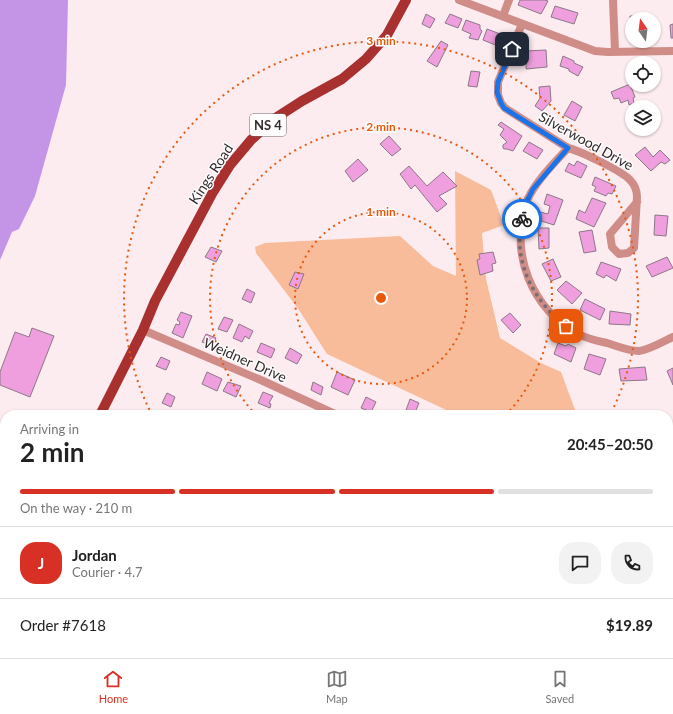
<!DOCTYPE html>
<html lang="en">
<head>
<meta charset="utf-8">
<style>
	body { margin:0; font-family:Lato,sans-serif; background:#f2f2f2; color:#222; height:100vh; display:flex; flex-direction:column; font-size:15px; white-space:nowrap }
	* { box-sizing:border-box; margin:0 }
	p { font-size:13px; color:#767676 }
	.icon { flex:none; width:22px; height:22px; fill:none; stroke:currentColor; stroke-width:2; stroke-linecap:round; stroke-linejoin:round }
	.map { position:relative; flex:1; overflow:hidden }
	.drawer { position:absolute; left:0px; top:410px; width:673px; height:248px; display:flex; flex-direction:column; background:#fff; border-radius:16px 16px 0 0; box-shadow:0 1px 3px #0004 }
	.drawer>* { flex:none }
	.needle { width:26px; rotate:346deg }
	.tools { position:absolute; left:625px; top:12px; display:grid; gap:8px }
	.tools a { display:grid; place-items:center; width:36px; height:36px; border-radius:50%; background:#fff; box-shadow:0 1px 3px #0004; font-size:20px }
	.pin { position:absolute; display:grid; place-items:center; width:34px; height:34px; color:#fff; margin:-17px; border-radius:8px; box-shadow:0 2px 6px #0006 }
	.courier { position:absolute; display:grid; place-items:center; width:40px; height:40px; margin:-20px; border:3px solid #1a73e8; border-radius:50%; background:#fff; color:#222; box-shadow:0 1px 5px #0007 }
	.head em { font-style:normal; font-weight:700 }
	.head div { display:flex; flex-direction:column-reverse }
	.head { display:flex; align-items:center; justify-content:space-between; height:68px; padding:0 20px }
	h1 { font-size:26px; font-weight:700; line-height:30px }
	.bar { display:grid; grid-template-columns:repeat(4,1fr); gap:6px 4px; align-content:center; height:48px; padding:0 20px }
	.bar i { height:5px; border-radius:3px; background:#e0e0e0 }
	.bar .selected { background:#d93025 }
	.bar p { grid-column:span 4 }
	.line { display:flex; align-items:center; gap:10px; padding:0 20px; border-top:1px solid #e0e0e0 }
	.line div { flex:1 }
	.round { display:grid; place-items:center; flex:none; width:42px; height:42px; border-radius:16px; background:#f2f2f2 }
	.tab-bar { display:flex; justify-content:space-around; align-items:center; height:56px; border-top:1px solid #e0e0e0; background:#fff; font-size:11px; color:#767676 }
	.tab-bar a { display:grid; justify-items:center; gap:2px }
	.tab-bar .selected { color:#d93025 }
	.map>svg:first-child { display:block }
</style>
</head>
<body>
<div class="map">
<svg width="673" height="658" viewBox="0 0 673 658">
	<rect width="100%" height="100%" fill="#fcebef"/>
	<!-- green -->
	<polygon fill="#f8bc9a" points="455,171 491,190 504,225 482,233 486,279 500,338 541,363 561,372 577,415 457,415 327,354 299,310 256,253 255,247 265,243 400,236 433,266 456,276"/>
	<!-- water -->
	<polygon fill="#c495e6" points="0,0 68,0 66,85 35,196 19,229 12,232 0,260"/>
	<!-- building -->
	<g fill="#ef9fdd" stroke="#8c7887">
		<polygon points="520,0 545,0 548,1 541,14 518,5"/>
		<polygon points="555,6 578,13 574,24 551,17"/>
		<polygon points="426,14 435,19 430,28 422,24"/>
		<polygon points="450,14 462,19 458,28 445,23"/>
		<polygon points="630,16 649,16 649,19 632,19 632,37 630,37"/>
		<polygon points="466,20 480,25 480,29 482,31 478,40 469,38 471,34 462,30"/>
		<polygon points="673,24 673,38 671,38 670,25"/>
		<polygon points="487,29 503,35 498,46 483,40"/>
		<polygon points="441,41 448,45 437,67 427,61"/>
		<polygon points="546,50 547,67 526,69 526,51"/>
		<polygon points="563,56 574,61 574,63 583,67 578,76 569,71 569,69 560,66"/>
		<polygon points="471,71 480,72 477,87 468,86"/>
		<polygon points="630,84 635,97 633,98 634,103 629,105 628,100 621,103 619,98 614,99 611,92"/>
		<polygon points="550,86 551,101 542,111 535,106 540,98 539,87"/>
		<polygon points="572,101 582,107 575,121 564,115"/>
		<polygon points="501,122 522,136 513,151 507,149 504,149 503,148 503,145 507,142 500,135 504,129 498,125"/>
		<polygon points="389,136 401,149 392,156 380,144"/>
		<polygon points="529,142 543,150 537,159 523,151"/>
		<polygon points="645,147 653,157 660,150 670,160 665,164 661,162 651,171 635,155"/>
		<polygon points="358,159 368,170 353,182 345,171"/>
		<polygon points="577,161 587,166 581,178 565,171 569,163 574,166"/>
		<polygon points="409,166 427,186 443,172 457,186 439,196 447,204 437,212 415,185 411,189 400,174"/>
		<polygon points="595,177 616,186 612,194 608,193 606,196 594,191 596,187 592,185"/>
		<polygon points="547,194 563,200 554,225 538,220 540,212 548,214 550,206 544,204"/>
		<polygon points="592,198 606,203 594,227 576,219 579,210 585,213"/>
		<polygon points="655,215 668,216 666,236 654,235"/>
		<polygon points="538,228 549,228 549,248 539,249"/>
		<polygon points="592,230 596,251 584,253 579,232"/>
		<polygon points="211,247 222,251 216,262 205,257"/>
		<polygon points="493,252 496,263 492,264 493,271 480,275 477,260 480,259 479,254"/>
		<polygon points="667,257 673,268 652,277 646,266"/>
		<polygon points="553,259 561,277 551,281 542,264"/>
		<polygon points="601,262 621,269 616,281 606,275 604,278 596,274"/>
		<polygon points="295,272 304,274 298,289 289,285"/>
		<polygon points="566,281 582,293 572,304 557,290"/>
		<polygon points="247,289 255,293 251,303 242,299"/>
		<polygon points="585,299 605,309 600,320 580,310"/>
		<polygon points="610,311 631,314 630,325 609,324"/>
		<polygon points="181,312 192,316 183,338 172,333 176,324 179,325 180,322 177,320"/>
		<polygon points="510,313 521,325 513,333 501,320"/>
		<polygon points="224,317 233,320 227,332 218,329"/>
		<polygon points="239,324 253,331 249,339 245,336 242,342 233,338"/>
		<polygon points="32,328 54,336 30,397 0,385 0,372 15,332 29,337"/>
		<polygon points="206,334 216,338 212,346 202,342"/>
		<polygon points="261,343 275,349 271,358 257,352"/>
		<polygon points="558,343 566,346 568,344 576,348 571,362 554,354"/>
		<polygon points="290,348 302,355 297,364 285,358"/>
		<polygon points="589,354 606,359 600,375 584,369"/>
		<polygon points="161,357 170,361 166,370 156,366"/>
		<polygon points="645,367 647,380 621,381 619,369"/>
		<polygon points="673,368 673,385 667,371"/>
		<polygon points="207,372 222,379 217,391 202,384"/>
		<polygon points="337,372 355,380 348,395 331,387"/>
		<polygon points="228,382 241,386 236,397 223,391"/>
		<polygon points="313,382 323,387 321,395 311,390"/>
		<polygon points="263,392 273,396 269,403 271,404 270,408 258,403"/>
		<polygon points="167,393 175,397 171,407 162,403"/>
		<polygon points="366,397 376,402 371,412 361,408"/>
		<polygon points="410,399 419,403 414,415 405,413"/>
		<polygon points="671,584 673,585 673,596 668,594 668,590"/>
		<polygon points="18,653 23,653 30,656 30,658 16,658"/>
		<polygon points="263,653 274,653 284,658 261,658"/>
		<polygon points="295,653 302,656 301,658 292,658"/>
		<polygon points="377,653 387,653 393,656 392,658 379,658 375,656"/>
		<polygon points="481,653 493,653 504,658 479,658"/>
	</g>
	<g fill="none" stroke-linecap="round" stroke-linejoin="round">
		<!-- minor -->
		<g stroke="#d08d87" stroke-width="8">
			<polyline points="459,0 595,51 608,52 673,51"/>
			<polyline points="613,0 615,51"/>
			<polyline points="503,16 509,0"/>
			<path d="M 522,24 L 498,82 L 498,95 L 501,103 L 505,108 L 568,148 C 580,151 622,171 630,180 C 635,185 637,190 637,197 L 634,248 L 628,253 L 619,254 L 612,247 L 610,234 L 637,202"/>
			<path d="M 568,148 C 555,162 531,186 526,204 C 510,254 531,308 578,334 C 586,338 597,341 607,343 C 617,346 628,351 639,351 C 649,350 664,341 673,337"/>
			<polyline points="143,330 263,381 337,415"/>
			<polyline points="668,565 673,567"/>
			<polyline points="195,653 205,658"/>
			<polyline points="423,653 434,658"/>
		</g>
		<!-- primary -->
		<g stroke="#a8302f" stroke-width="10">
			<polyline points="100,415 143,330 155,301 213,192 230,165 251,140 274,119 302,101 342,79 366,59 387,35 406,0"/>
			<polyline points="0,621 5,611"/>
		</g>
	</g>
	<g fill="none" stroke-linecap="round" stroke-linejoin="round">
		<!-- done -->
		<path stroke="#7a6e70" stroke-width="4" stroke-dasharray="0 7.2" d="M 522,219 C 512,261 534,302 566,326"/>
		<!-- route -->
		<polyline stroke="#1a73e8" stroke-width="5" points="512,49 498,82 497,92 501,103 504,108 515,115 568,148 533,189 525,205 522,219"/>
	</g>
	<!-- distance rings -->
	<g fill="none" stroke="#e8590c" stroke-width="2" stroke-dasharray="2 4">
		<circle cx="381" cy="298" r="86"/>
		<path d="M256 415A171 171 0 1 1 506 415"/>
		<path d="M152 415A257 257 0 1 1 610 415"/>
	</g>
	<g text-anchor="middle" stroke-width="3" stroke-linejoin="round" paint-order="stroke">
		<!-- shield labels -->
		<rect fill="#fdfdfd" stroke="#70696b" stroke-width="1" x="250" y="114" width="36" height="22" rx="3"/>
		<g font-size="13" font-weight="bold" fill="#342a2c">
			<text x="268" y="130">NS 4</text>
		</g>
		<!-- street labels -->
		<g font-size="14" fill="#342a2c" stroke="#fdfdfd">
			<text transform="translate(586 141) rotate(29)" y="5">Silverwood Drive</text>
			<text transform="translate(211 174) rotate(-57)" y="5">Kings Road</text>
			<text transform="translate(245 360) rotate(24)" y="5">Weidner Drive</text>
		</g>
	</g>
	<circle cx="381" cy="298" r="6" fill="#e8590c" stroke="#fdfdfd" stroke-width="2"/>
	<g font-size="12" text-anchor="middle" font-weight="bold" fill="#e8590c" stroke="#fdfdfd" stroke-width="3" stroke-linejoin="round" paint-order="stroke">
		<text x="381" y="45">3 min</text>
		<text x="381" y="131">2 min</text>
		<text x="381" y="216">1 min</text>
	</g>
</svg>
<div class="tools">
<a><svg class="needle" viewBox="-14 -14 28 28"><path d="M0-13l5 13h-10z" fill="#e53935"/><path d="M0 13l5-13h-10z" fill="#767676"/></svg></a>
<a><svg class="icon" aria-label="locate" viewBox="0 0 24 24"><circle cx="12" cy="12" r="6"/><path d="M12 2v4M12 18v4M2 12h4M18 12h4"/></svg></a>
<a><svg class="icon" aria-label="layers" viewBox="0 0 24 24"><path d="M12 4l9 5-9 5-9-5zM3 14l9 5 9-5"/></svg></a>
</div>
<div class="pin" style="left:566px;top:326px;background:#ea580c"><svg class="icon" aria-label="bag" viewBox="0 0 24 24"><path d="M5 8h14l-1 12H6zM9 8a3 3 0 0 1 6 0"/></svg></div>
<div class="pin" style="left:512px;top:49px;background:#1f2937"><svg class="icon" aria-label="home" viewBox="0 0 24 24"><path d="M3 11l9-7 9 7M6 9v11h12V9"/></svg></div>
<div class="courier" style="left:522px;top:219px"><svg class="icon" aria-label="bike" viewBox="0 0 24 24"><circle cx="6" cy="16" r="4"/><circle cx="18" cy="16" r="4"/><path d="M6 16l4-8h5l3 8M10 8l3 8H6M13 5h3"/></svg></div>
<section class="drawer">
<div class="head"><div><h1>2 min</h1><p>Arriving in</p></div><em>20:45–20:50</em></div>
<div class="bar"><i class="selected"></i><i class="selected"></i><i class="selected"></i><i></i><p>On the way · 210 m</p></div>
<div class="line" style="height:72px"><b class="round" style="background:#d93025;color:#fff">J</b><div><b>Jordan</b><p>Courier · 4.7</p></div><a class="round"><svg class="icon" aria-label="chat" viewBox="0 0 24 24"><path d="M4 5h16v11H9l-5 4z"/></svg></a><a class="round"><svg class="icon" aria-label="phone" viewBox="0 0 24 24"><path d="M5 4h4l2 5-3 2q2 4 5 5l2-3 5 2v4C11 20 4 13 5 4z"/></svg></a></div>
<div class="line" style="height:52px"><div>Order #7618</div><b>$19.89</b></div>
</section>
</div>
<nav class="tab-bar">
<a class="selected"><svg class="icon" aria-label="home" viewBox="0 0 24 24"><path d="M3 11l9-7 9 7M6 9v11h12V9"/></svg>Home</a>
<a><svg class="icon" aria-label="map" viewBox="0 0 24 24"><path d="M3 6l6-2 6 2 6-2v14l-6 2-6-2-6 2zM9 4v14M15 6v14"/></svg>Map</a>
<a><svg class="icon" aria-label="saved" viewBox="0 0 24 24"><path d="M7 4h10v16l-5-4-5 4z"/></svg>Saved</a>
</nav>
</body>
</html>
